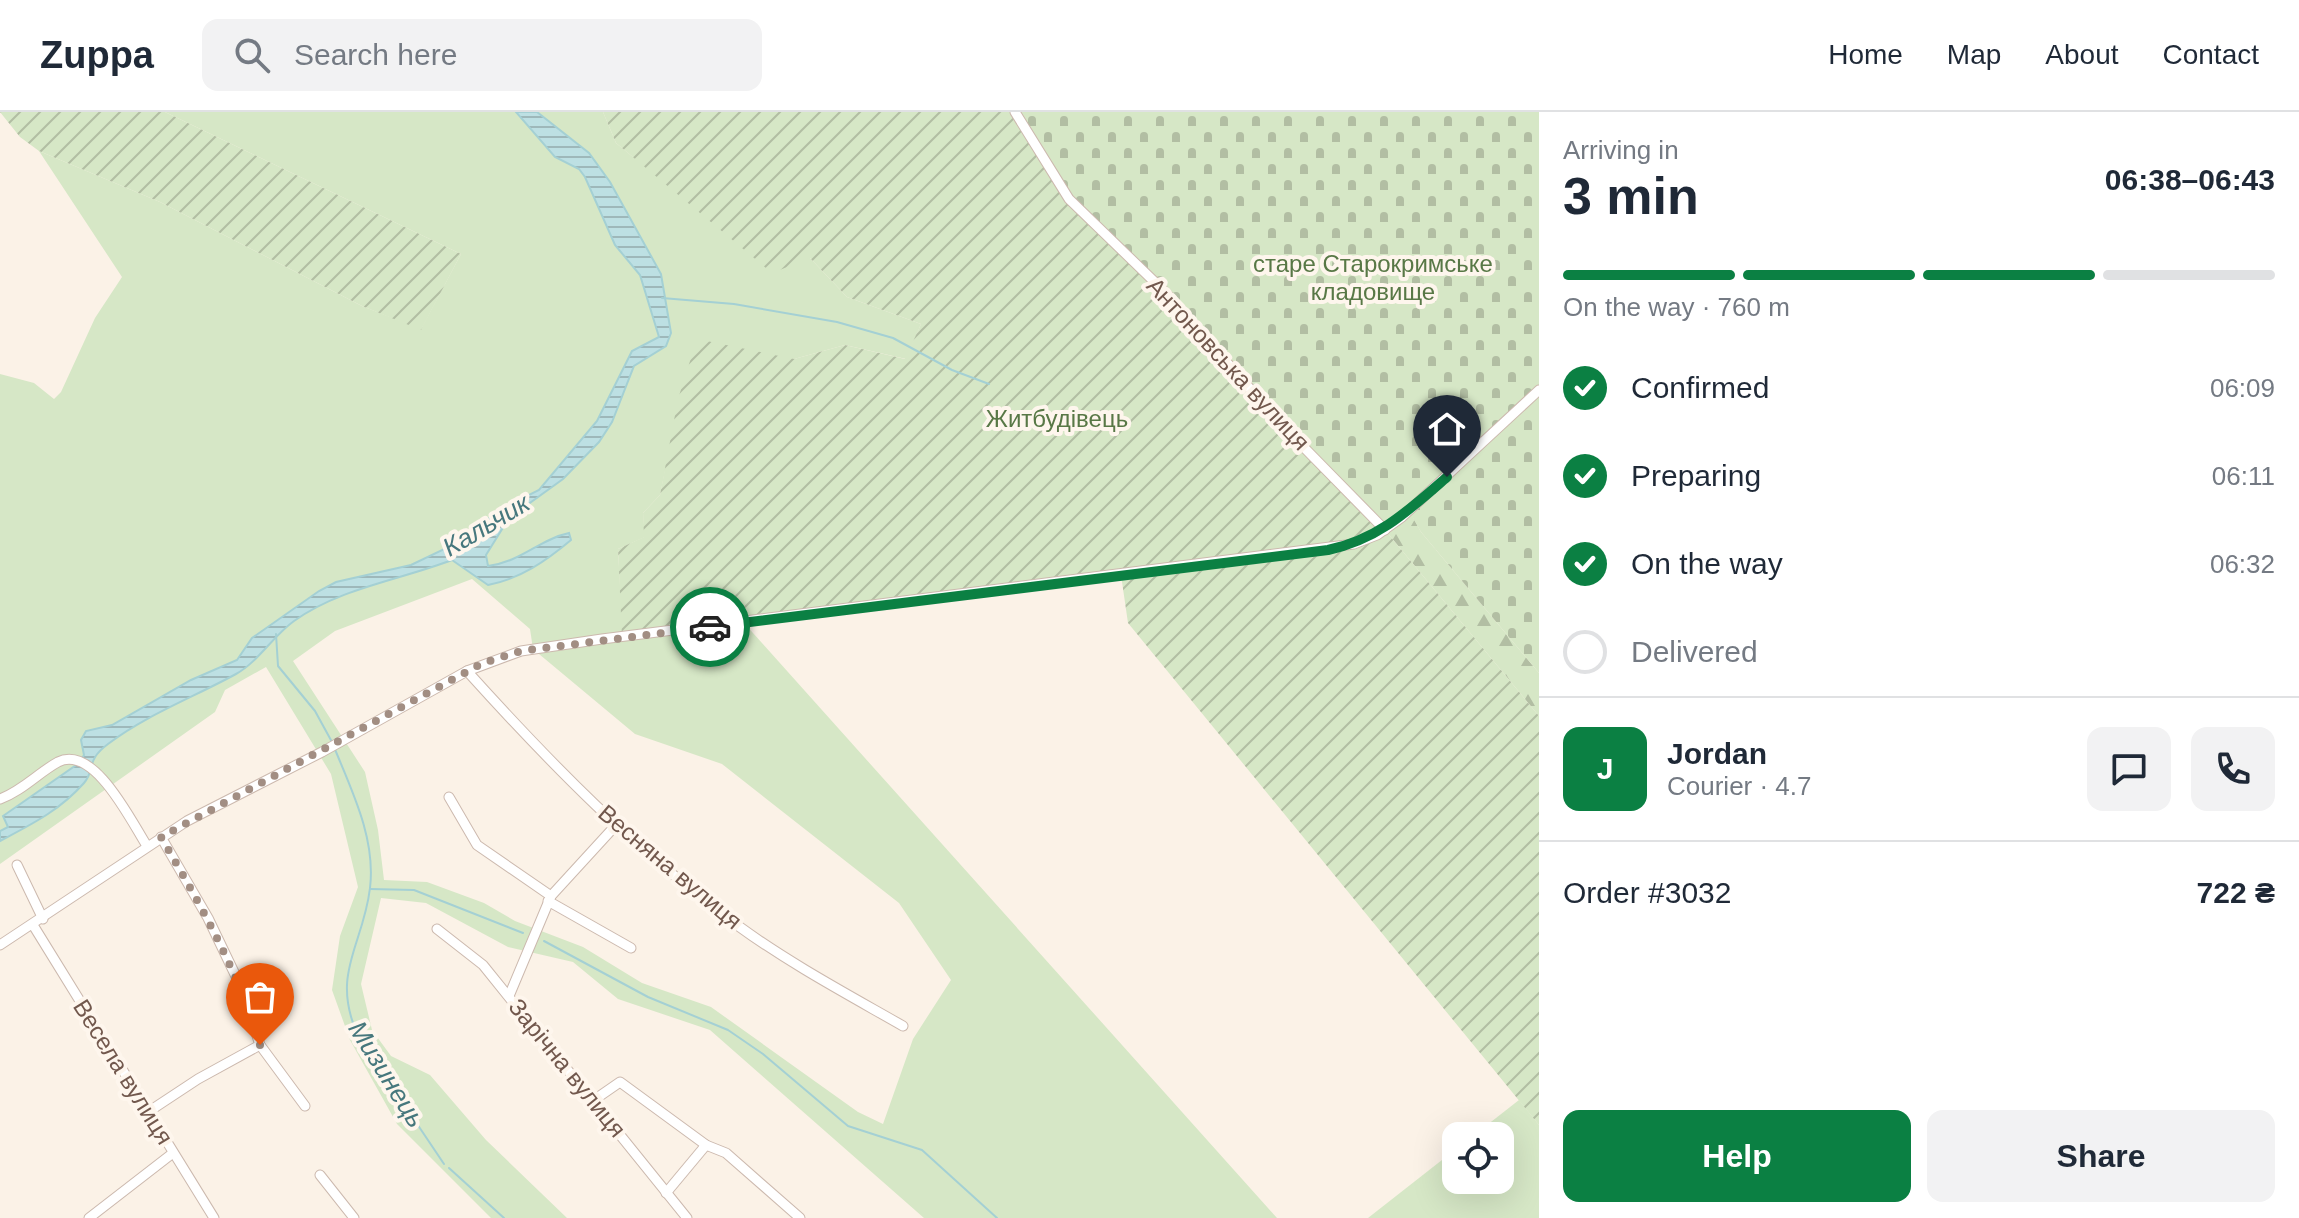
<!DOCTYPE html>
<html lang="en">
<head>
<meta charset="utf-8">
<style>
	body { margin:0; font-family:Arial,sans-serif; background:#f2f2f3; color:#1f2937; height:100vh; display:flex; flex-direction:column; font-size:30px; white-space:nowrap }
	* { box-sizing:border-box; margin:0 }
	p { font-size:26px; color:#747a83 }
	.icon { flex:none; width:44px; height:44px; fill:none; stroke:currentColor; stroke-width:2; stroke-linecap:round; stroke-linejoin:round }
	.map { position:relative; flex:1; overflow:hidden }
	.details { display:flex; flex-direction:column; background:#fff; width:760px }
	.details>* { flex:none }
	.fabs { position:absolute; left:1442px; top:1010px; display:grid; gap:16px }
	.fabs a { display:grid; place-items:center; width:72px; height:72px; border-radius:16px; background:#fff; box-shadow:0 8px 32px #0002; font-size:40px }
	.pin { position:absolute; display:grid; place-items:center; width:68px; height:68px; color:#fff; margin:-82px -34px; border-radius:50% 50% 50% 0; rotate:-45deg; box-shadow:0 0 8px #0007 }
	.pin .icon { rotate:45deg }
	.courier { position:absolute; display:grid; place-items:center; width:80px; height:80px; margin:-40px; border:6px solid #0b8043; border-radius:50%; background:#fff; color:#222; box-shadow:0 2px 10px #0007 }
	.headline em { font-style:normal; font-weight:600 }
	.headline div { display:flex; flex-direction:column-reverse }
	.headline { display:flex; align-items:center; justify-content:space-between; height:136px; padding:0 24px }
	h1 { font-size:52px; font-weight:600; line-height:60px }
	.bar { display:grid; grid-template-columns:repeat(4,1fr); gap:12px 8px; align-content:center; height:96px; padding:0 24px }
	.bar i { height:10px; border-radius:6px; background:#e0e1e3 }
	.bar .current { background:#0b8043 }
	.bar p { grid-column:span 4 }
	.line { display:flex; align-items:center; gap:20px; padding:0 24px; border-top:2px solid #e0e1e3 }
	.line div { flex:1 }
	.round { display:grid; place-items:center; flex:none; width:84px; height:84px; border-radius:16px; background:#f2f2f3 }
	ol { padding:0 24px; list-style:none }
	li { display:flex; align-items:center; gap:24px; height:88px }
	li p { margin-inline-start:auto }
	li .icon { padding:8px; border-radius:50%; background:#0b8043; color:#fff; stroke-width:4 }
	li:last-child { color:#747a83 }
	li i { width:44px; height:44px; border:4px solid #e0e1e3; border-radius:50% }
	.button { display:flex; gap:16px; margin-top:auto; padding:16px 24px }
	.button a { flex:1; height:92px; border-radius:16px; background:#0b8043; color:#fff; font-size:32px; font-weight:600; line-height:92px; text-align:center }
	.button a+a { background:#f2f2f3; color:#1f2937 }
	header { display:flex; align-items:center; gap:48px; box-sizing:border-box; height:112px; padding:0 40px; background:#fff; border-bottom:2px solid #e0e1e3 }
	header strong { font-size:38px }
	nav { display:flex; gap:44px; margin-inline-start:auto; font-size:28px }
	.search { width:560px; height:72px; background:#f2f2f3; display:flex; align-items:center; gap:20px; box-sizing:border-box; padding:0 28px; border-radius:16px; color:#747a83; font-size:30px }
	main { display:flex; flex:1; min-height:0 }
	.map>svg:first-child { display:block }
</style>
</head>
<body>
<header>
<strong>Zuppa</strong>
<div class="search"><svg class="icon" aria-label="search" viewBox="0 0 24 24"><circle cx="10" cy="10" r="6"/><path d="M15 15l6 6"/></svg>Search here</div>
<nav><a>Home</a><a>Map</a><a>About</a><a>Contact</a></nav>
</header>
<main>
<div class="map">
<svg width="1539" height="1106" viewBox="0 0 1539 1106">
	<defs>
		<pattern id="forest-firs" width="22" height="20" patternUnits="userSpaceOnUse" patternTransform="scale(2)"><rect width="22" height="20" fill="#d6e7c6"/><path d="M5 1l3.5 6h-7zM16 11l3.5 6h-7z" fill="#b2bea3"/></pattern>
		<pattern id="cemetery-stones" width="16" height="16" patternUnits="userSpaceOnUse" patternTransform="scale(2)"><rect width="16" height="16" fill="#d6e7c6"/><path d="M2 7V4a2 2 0 0 1 4 0v3zM10 15v-3a2 2 0 0 1 4 0v3z" fill="#b2bea3"/></pattern>
		<pattern id="garden-furrows" width="10" height="10" patternUnits="userSpaceOnUse" patternTransform="scale(2)"><rect width="10" height="10" fill="#d6e7c6"/><path d="M-1 1l2-2M0 10L10 0M9 11l2-2" fill="none" stroke="#b2bea3"/></pattern>
		<pattern id="water-rules" width="6" height="5" patternUnits="userSpaceOnUse" patternTransform="scale(2)"><rect width="6" height="5" fill="#bde0e3"/><path d="M0 2.5h6" fill="none" stroke="#9eb8ba"/></pattern>
	</defs>
	<rect width="100%" height="100%" fill="#fbf2e7"/>
	<!-- grass -->
	<g fill="#d6e7c6" fill-rule="evenodd">
		<path d="M 165,0 L 603,0 L 616,31 L 633,45 L 810,146 L 847,185 L 921,212 L 906,247 L 845,233 L 794,247 L 665,359 L 660,383 L 643,401 L 645,425 L 618,437 L 620,473 L 744,511 L 1277,1106 L 924,1106 L 710,918 L 618,887 L 573,850 L 508,835 L 426,791 L 381,786 L 361,872 L 372,918 L 391,944 L 430,963 L 486,1028 L 567,1106 L 491,1106 L 397,1012 L 350,928 L 332,878 L 340,824 L 358,775 L 331,662 L 266,555 L 225,578 L 215,600 L 0,752 L 0,262 L 34,271 L 54,287 L 61,280 L 95,206 L 122,165 L 39,39 L 160,90 L 362,194 L 421,217 L 461,142 ZM 472,467 L 530,517 L 533,537 L 635,622 L 722,652 L 899,791 L 951,868 L 913,927 L 883,1012 L 858,1000 L 711,895 L 642,871 L 583,835 L 515,809 L 484,791 L 427,770 L 384,768 L 378,718 L 365,660 L 293,549 L 335,519 Z"/>
		<polygon points="1519,988 1539,1013 1539,1106 1368,1106 1456,1037 1456,1068 1500,1068 1500,1024 1473,1024"/>
	</g>
	<!-- forest -->
	<polygon fill="url(#forest-firs)" points="1409,398 1421,420 1539,561 1539,604 1385,418"/>
	<!-- cemetery -->
	<polygon fill="url(#cemetery-stones)" points="1015,0 1539,0 1539,561 1421,420 1409,399 1385,418 1069,87"/>
	<!-- garden -->
	<g fill="url(#garden-furrows)">
		<polygon points="0,0 165,0 461,142 421,218 362,194 160,90 39,39 20,25"/>
		<polygon points="603,0 1015,0 1069,87 1164,179 1385,418 1539,604 1539,1013 1128,511 1121,463 622,525 618,437 644,425 643,401 660,383 678,287 697,227 794,247 845,233 905,247 921,212 847,185 810,146 772,161 616,31"/>
	</g>
	<!-- water -->
	<path fill="url(#water-rules)" stroke="#a4d0d4" stroke-width="2" d="M 516,0 L 537,0 L 589,41 L 610,70 L 661,162 L 671,221 L 666,234 L 634,254 L 612,310 L 599,330 L 563,367 L 509,406 L 486,443 L 488,454 C 521,450 540,427 569,421 L 571,428 C 546,449 520,467 488,473 L 452,448 C 400,468 340,476 294,509 C 273,524 258,550 236,562 C 194,585 146,603 108,632 C 85,649 96,657 84,671 C 59,699 32,712 0,729 L 0,719 L 8,715 L 3,704 L 79,651 L 84,643 L 81,628 L 86,619 L 112,613 L 191,568 L 237,548 L 252,526 L 319,479 L 336,470 L 411,453 L 455,432 L 501,397 L 539,378 L 597,309 L 632,239 L 659,225 L 640,163 L 615,133 L 585,65 L 579,57 L 555,45 Z"/>
	<g fill="none" stroke-linecap="round" stroke-linejoin="round">
		<!-- stream -->
		<g stroke="#a4d0d4" stroke-width="2">
			<polyline points="662,186 734,192 837,210 893,226 952,258 989,272"/>
			<polyline points="276,522 278,554 315,599 332,630"/>
			<path d="M 334,635 C 352,679 376,727 370,776 C 363,835 330,861 358,924 L 444,1052"/>
			<polyline points="370,777 414,778 523,821"/>
			<polyline points="544,829 648,885 728,918 763,942 848,1014 922,1038 997,1106"/>
			<polyline points="449,1056 504,1106"/>
		</g>
		<defs>
			<g id="minor">
				<polyline points="1015,0 1069,87 1164,179 1280,311 1385,418"/>
				<path d="M 467,559 C 550,651 636,739 737,813 C 789,851 847,882 903,914"/>
				<polyline points="449,685 477,733 551,784"/>
				<path d="M 0,687 C 22,679 38,661 58,650 C 94,632 131,709 147,734"/>
				<polyline points="161,725 208,806 242,877 260,933 305,994"/>
				<polyline points="17,753 43,807"/>
				<polyline points="548,789 631,836"/>
				<polyline points="33,813 214,1106"/>
				<polyline points="437,817 483,853 687,1106"/>
				<polyline points="0,833 187,709 322,640 467,559 521,539 602,527 1354,432 1377,423 1402,405 1539,278"/>
				<polyline points="509,884 551,784 616,713"/>
				<polyline points="594,988 620,970 706,1033 726,1041 800,1106"/>
				<polyline points="148,1000 198,967 260,933"/>
				<polyline points="320,1063 354,1106"/>
				<polyline points="666,1081 706,1033"/>
				<polyline points="89,1106 173,1041"/>
			</g>
		</defs>
		<!-- minor casing -->
		<use href="#minor" stroke="#ccb9ae" stroke-width="11"/>
		<!-- minor -->
		<use href="#minor" stroke="#fff" stroke-width="9"/>
	</g>
	<g fill="none" stroke-linecap="round" stroke-linejoin="round">
		<!-- done -->
		<path stroke="#a28e83" stroke-width="8" stroke-dasharray="0 14.4" d="M 260,933 C 238,858 200,792 161,725 L 483,551 L 521,539 L 710,515"/>
		<!-- route -->
		<path stroke="#0b8043" stroke-width="10" d="M 710,515 L 1328,438 C 1379,427 1409,398 1447,365"/>
	</g>
	<g text-anchor="middle" stroke-width="8" stroke-linejoin="round" paint-order="stroke">
		<!-- park labels -->
		<g font-size="24" fill="#587846" stroke="#fef6ed">
			<text x="1373" y="160">старе Старокримське<tspan x="1373" dy="28">кладовище</tspan></text>
			<text x="1057" y="315">Житбудівець</text>
		</g>
		<!-- street labels -->
		<g font-size="24" fill="#72584d" stroke="#fef6ed">
			<text transform="translate(1228 252) rotate(47)" y="8">Антоновська вулиця</text>
			<text transform="translate(670 755) rotate(40)" y="8">Весняна вулиця</text>
			<text transform="translate(567 956) rotate(51)" y="8">Зарічна вулиця</text>
			<text transform="translate(123 960) rotate(58)" y="8">Весела вулиця</text>
		</g>
		<!-- water labels -->
		<g font-size="26" font-style="italic" fill="#46777d" stroke="#fef6ed">
			<text transform="translate(486 413) rotate(-31)" y="9">Кальчик</text>
			<text transform="translate(387 962) rotate(58)" y="9">Мизинець</text>
		</g>
	</g>
</svg>
<div class="fabs">
<a><svg class="icon" aria-label="locate" viewBox="0 0 24 24"><circle cx="12" cy="12" r="6"/><path d="M12 2v4M12 18v4M2 12h4M18 12h4"/></svg></a>
</div>
<div class="pin" style="left:260px;top:933px;background:#ea580c"><svg class="icon" aria-label="bag" viewBox="0 0 24 24"><path d="M5 8h14l-1 12H6zM9 8a3 3 0 0 1 6 0"/></svg></div>
<div class="pin" style="left:1447px;top:365px;background:#1f2937"><svg class="icon" aria-label="home" viewBox="0 0 24 24"><path d="M3 11l9-7 9 7M6 9v11h12V9"/></svg></div>
<div class="courier" style="left:710px;top:515px"><svg class="icon" aria-label="car" viewBox="0 0 24 24"><path d="M5 17H2v-5l4-1 3-4h7l3 4 3 1v5h-3M9 17h6M6 11h13"/><circle cx="7" cy="17" r="2"/><circle cx="17" cy="17" r="2"/></svg></div>
</div>
<section class="details">
<div class="headline"><div><h1>3 min</h1><p>Arriving in</p></div><em>06:38–06:43</em></div>
<div class="bar"><i class="current"></i><i class="current"></i><i class="current"></i><i></i><p>On the way · 760 m</p></div>
<ol>
<li><svg class="icon" aria-label="check" viewBox="0 0 24 24"><path d="M5 12l5 5 9-10"/></svg>Confirmed<p>06:09</p></li>
<li><svg class="icon" aria-label="check" viewBox="0 0 24 24"><path d="M5 12l5 5 9-10"/></svg>Preparing<p>06:11</p></li>
<li><svg class="icon" aria-label="check" viewBox="0 0 24 24"><path d="M5 12l5 5 9-10"/></svg>On the way<p>06:32</p></li>
<li><i></i>Delivered</li>
</ol>
<div class="line" style="height:144px"><b class="round" style="background:#0b8043;color:#fff">J</b><div><b>Jordan</b><p>Courier · 4.7</p></div><a class="round"><svg class="icon" aria-label="chat" viewBox="0 0 24 24"><path d="M4 5h16v11H9l-5 4z"/></svg></a><a class="round"><svg class="icon" aria-label="phone" viewBox="0 0 24 24"><path d="M5 4h4l2 5-3 2q2 4 5 5l2-3 5 2v4C11 20 4 13 5 4z"/></svg></a></div>
<div class="line" style="height:104px"><div>Order #3032</div><b>722 ₴</b></div>
<div class="button"><a>Help</a><a>Share</a></div>
</section>
</main>
</body>
</html>
